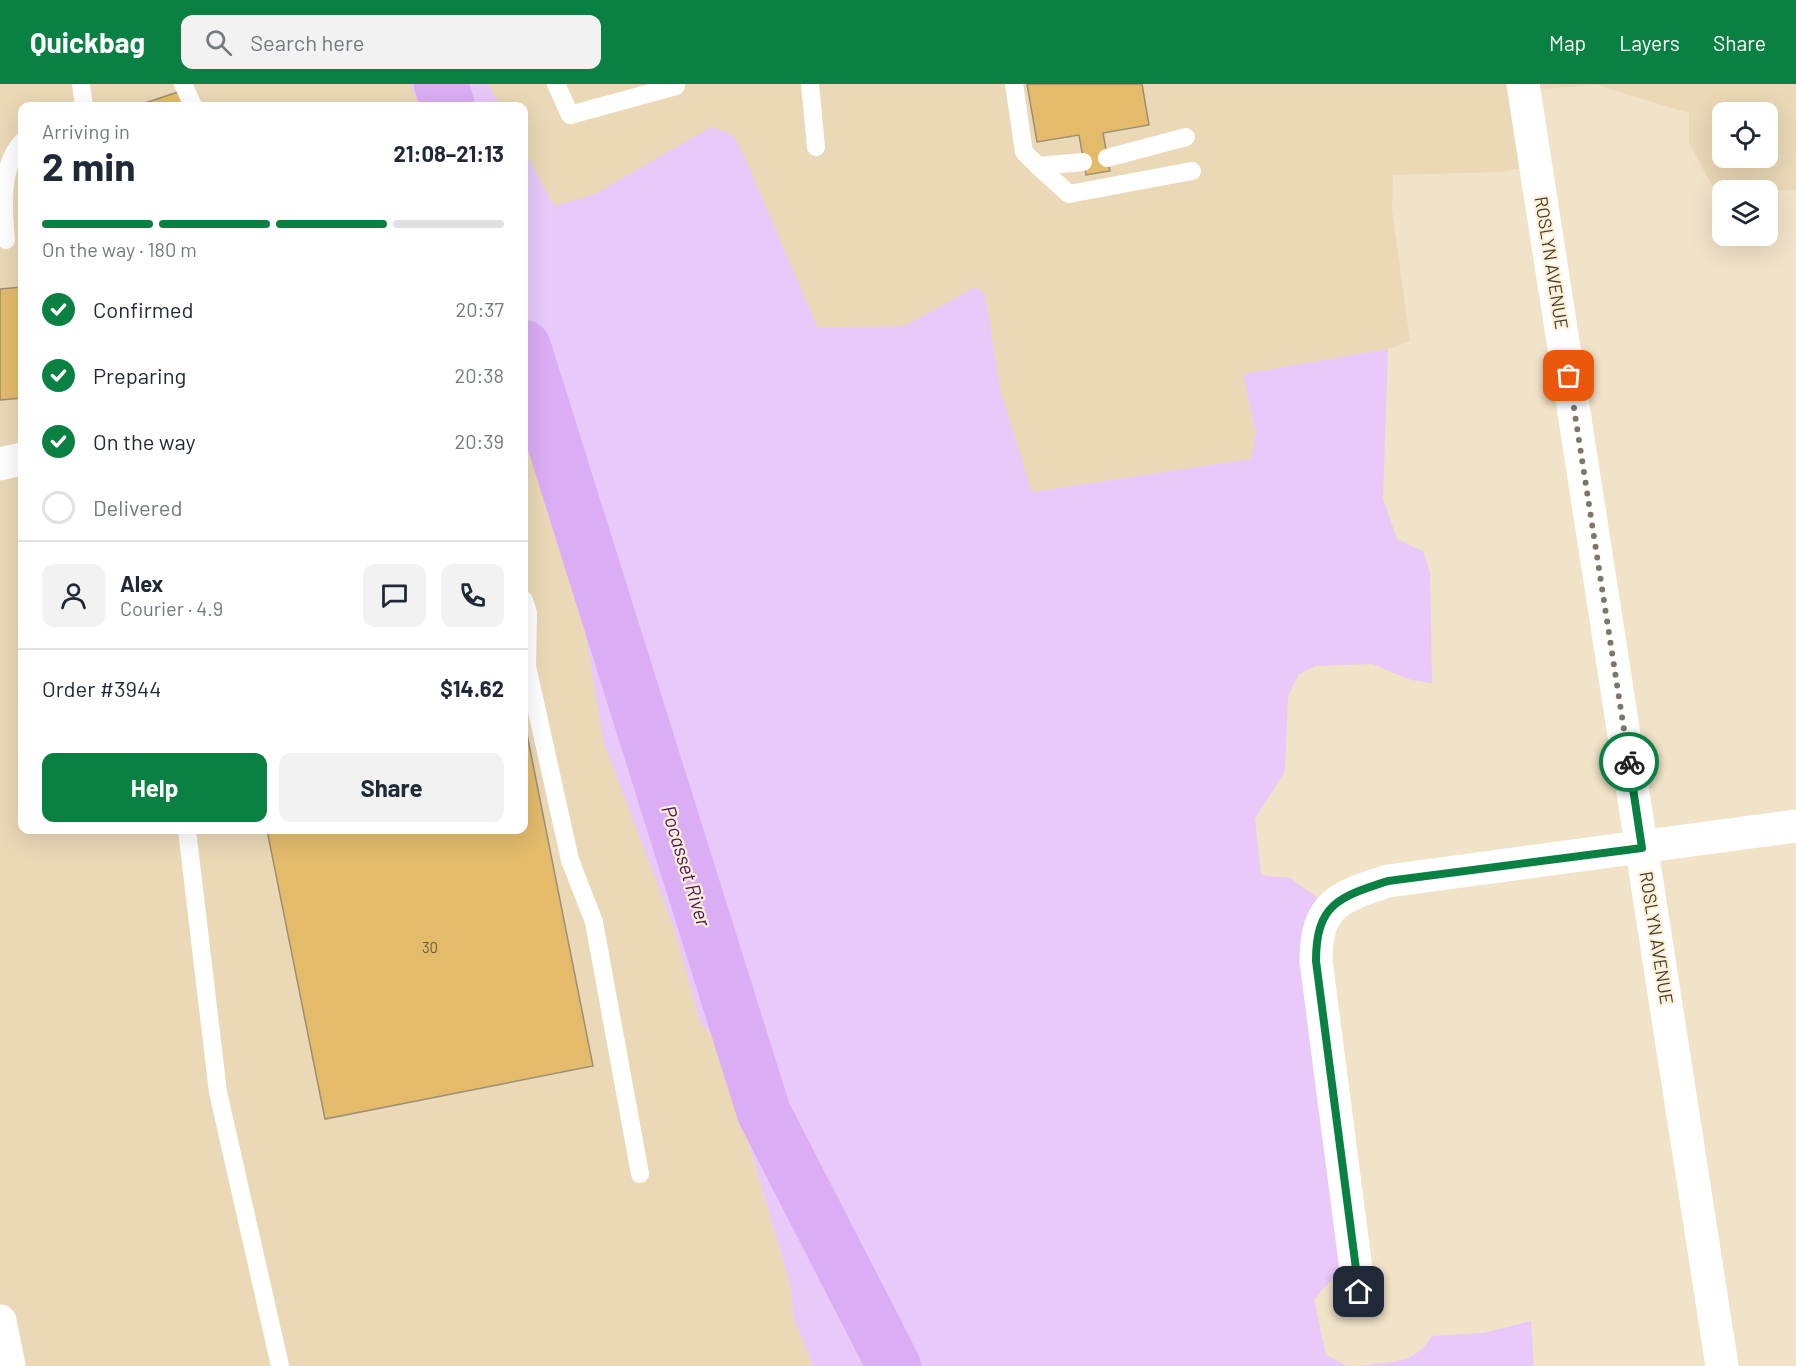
<!DOCTYPE html>
<html lang="en">
<head>
<meta charset="utf-8">
<style>
	body { margin:0; font-family:Barlow,sans-serif; background:#f2f2f3; color:#1f2937; height:100vh; display:flex; flex-direction:column; font-size:22px; white-space:nowrap }
	* { box-sizing:border-box; margin:0 }
	p { font-size:20px; color:#747a83 }
	.icon { flex:none; width:33px; height:33px; fill:none; stroke:currentColor; stroke-width:2; stroke-linecap:round; stroke-linejoin:round }
	.map { position:relative; flex:1; overflow:hidden }
	.details { position:absolute; left:18px; top:18px; width:510px; height:732px; display:flex; flex-direction:column; background:#fff; border-radius:12px; box-shadow:0 6px 24px #0002 }
	.details>* { flex:none }
	.tools { position:absolute; left:1712px; top:18px; display:grid; gap:12px }
	.tools a { display:grid; place-items:center; width:66px; height:66px; border-radius:12px; background:#fff; box-shadow:0 6px 24px #0002; font-size:30px }
	.pin { position:absolute; display:grid; place-items:center; width:51px; height:51px; color:#fff; margin:-26px; border-radius:12px; box-shadow:0 3px 9px #0006 }
	.courier { position:absolute; display:grid; place-items:center; width:60px; height:60px; margin:-30px; border:4px solid #0b8043; border-radius:50%; background:#fff; color:#222; box-shadow:0 2px 8px #0007 }
	.summary em { font-style:normal; font-weight:700 }
	.summary div { display:flex; flex-direction:column-reverse }
	.summary { display:flex; align-items:center; justify-content:space-between; height:102px; padding:0 24px }
	h1 { font-size:39px; font-weight:700; line-height:45px }
	.bar { display:grid; grid-template-columns:repeat(4,1fr); gap:9px 6px; align-content:center; height:72px; padding:0 24px }
	.bar i { height:8px; border-radius:4px; background:#e0e1e3 }
	.bar .selected { background:#0b8043 }
	.bar p { grid-column:span 4 }
	.line { display:flex; align-items:center; gap:15px; padding:0 24px; border-top:2px solid #e0e1e3 }
	.line div { flex:1 }
	.round { display:grid; place-items:center; flex:none; width:63px; height:63px; border-radius:12px; background:#f2f2f3 }
	ol { padding:0 24px; list-style:none }
	li { display:flex; align-items:center; gap:18px; height:66px }
	li p { margin-inline-start:auto }
	li .icon { padding:6px; border-radius:50%; background:#0b8043; color:#fff; stroke-width:4 }
	li:last-child { color:#747a83 }
	li i { width:33px; height:33px; border:3px solid #e0e1e3; border-radius:50% }
	.primary-button { display:flex; gap:12px; margin-top:auto; padding:12px 24px }
	.primary-button a { flex:1; height:69px; border-radius:12px; background:#0b8043; color:#fff; font-size:24px; font-weight:700; line-height:69px; text-align:center }
	.primary-button a+a { background:#f2f2f3; color:#1f2937 }
	header { display:flex; align-items:center; gap:36px; box-sizing:border-box; height:84px; padding:0 30px; background:#0b8043; color:#fff }
	header strong { font-size:28px }
	nav { display:flex; gap:33px; margin-inline-start:auto; font-size:21px }
	.search { width:420px; height:54px; background:#f2f2f3; display:flex; align-items:center; gap:15px; box-sizing:border-box; padding:0 21px; border-radius:12px; color:#747a83; font-size:22px }
	.map>svg:first-child { display:block }
</style>
</head>
<body>
<header>
<strong>Quickbag</strong>
<div class="search"><svg class="icon" aria-label="search" viewBox="0 0 24 24"><circle cx="10" cy="10" r="6"/><path d="M15 15l6 6"/></svg>Search here</div>
<nav><a>Map</a><a>Layers</a><a>Share</a></nav>
</header>
<div class="map">
<svg width="1796" height="1282" viewBox="0 0 1796 1282">
	<rect width="100%" height="100%" fill="#f1e3c8"/>
	<!-- built -->
	<g fill="#ead8b6" fill-rule="evenodd">
		<polygon points="0,0 410,0 420,22 22,22 22,746 524,746 524,297 569,453 700,938 719,961 790,1200 794,1235 813,1282 0,1282"/>
		<path d="M 488,0 L 1796,0 L 1796,106 L 1722,106 L 1722,111 L 1718,112 L 1689,59 L 1689,29 L 1596,1 L 1527,6 L 1532,82 L 1500,88 L 1393,91 L 1392,126 L 1410,257 L 1388,265 L 1243,290 L 1256,349 L 1251,375 L 1031,408 L 1001,309 L 985,210 L 977,203 L 904,242 L 818,244 L 746,76 L 733,51 L 595,110 L 554,123 L 524,66 L 524,22 L 500,22 ZM 1722,28 L 1767,28 L 1767,74 L 1722,74 Z"/>
	</g>
	<!-- green -->
	<g fill="#e8c9fa">
		<polygon points="410,0 488,0 500,22 420,22"/>
		<polygon points="711,43 733,51 746,76 818,244 904,242 976,203 985,210 1001,309 1032,408 1251,375 1256,349 1243,290 1388,265 1383,415 1397,455 1423,467 1430,488 1432,599 1411,596 1372,580 1316,582 1299,590 1288,612 1285,687 1255,735 1261,791 1290,794 1330,823 1318,845 1357,1168 1314,1215 1326,1271 1347,1282 813,1282 794,1235 790,1200 720,961 700,938 675,847 604,659 569,453 524,297 524,66 554,122 595,110"/>
		<path d="M 1531,1237 L 1534,1282 L 1360,1282 C 1392,1277 1414,1281 1432,1252 L 1483,1249 Z"/>
	</g>
	<g fill="none" stroke-linecap="round" stroke-linejoin="round">
		<!-- river -->
		<g stroke="#dbadf4" stroke-width="54">
			<polyline points="441,0 448,22"/>
			<polyline points="524,263 764,1029 894,1282"/>
		</g>
	</g>
	<!-- building -->
	<g fill="#e3bb6b" stroke="#9c8f77" stroke-width="1.5">
		<polygon points="1027,0 1142,0 1149,41 1103,49 1110,87 1086,91 1079,51 1037,58"/>
		<polygon points="178,8 185,22 136,22"/>
		<polygon points="22,203 22,314 0,316 0,205"/>
		<polygon points="524,635 593,982 325,1035 267,746 524,746"/>
	</g>
	<g fill="none" stroke-linecap="round" stroke-linejoin="round">
		<!-- service -->
		<g stroke="#fff" stroke-width="18">
			<polyline points="81,0 84,22"/>
			<polyline points="183,0 193,22"/>
			<polyline points="556,0 570,31 676,2"/>
			<polyline points="810,0 816,63"/>
			<polyline points="1014,0 1024,68 1038,82 1083,78"/>
			<polyline points="1107,74 1186,53"/>
			<polyline points="1038,82 1069,110 1192,87"/>
			<path d="M 6,156 C 3,125 0,82 22,58"/>
			<polyline points="524,516 528,529 527,582 570,776 594,838 640,1090"/>
			<polyline points="187,746 218,1008 280,1282"/>
		</g>
		<!-- minor -->
		<g stroke="#fff" stroke-width="33">
			<polyline points="1523,0 1722,1282"/>
			<polyline points="0,380 22,375"/>
			<path d="M 1359,1208 L 1316,877 C 1316,820 1339,813 1388,797 L 1796,742"/>
		</g>
		<!-- secondary -->
		<polyline stroke="#fff" stroke-width="33" points="0,1237 9,1282"/>
	</g>
	<g fill="none" stroke-linecap="round" stroke-linejoin="round">
		<!-- done -->
		<polyline stroke="#7f7666" stroke-width="6" stroke-dasharray="0 10.8" points="1569,292 1629,678"/>
		<!-- route -->
		<path stroke="#0b8043" stroke-width="8" d="M 1359,1208 L 1316,877 C 1316,820 1339,813 1388,797 L 1642,764 L 1629,678"/>
	</g>
	<g text-anchor="middle" stroke-width="4.5" stroke-linejoin="round" paint-order="stroke">
		<!-- number labels -->
		<g font-size="15" fill="#6a5b40">
			<text x="430" y="869">30</text>
		</g>
		<!-- street labels -->
		<g font-size="18" fill="#413b31" stroke="#fef0d5">
			<text transform="translate(1551 179) rotate(81)" y="6">ROSLYN AVENUE</text>
			<text transform="translate(1656 854) rotate(81)" y="6">ROSLYN AVENUE</text>
		</g>
		<!-- water labels -->
		<g font-size="20" font-style="italic" fill="#4c1265" stroke="#fef0d5">
			<text transform="translate(686 782) rotate(73)" y="7">Pocasset River</text>
		</g>
	</g>
</svg>
<div class="tools">
<a><svg class="icon" aria-label="locate" viewBox="0 0 24 24"><circle cx="12" cy="12" r="6"/><path d="M12 2v4M12 18v4M2 12h4M18 12h4"/></svg></a>
<a><svg class="icon" aria-label="layers" viewBox="0 0 24 24"><path d="M12 4l9 5-9 5-9-5zM3 14l9 5 9-5"/></svg></a>
</div>
<div class="pin" style="left:1569px;top:292px;background:#ea580c"><svg class="icon" aria-label="bag" viewBox="0 0 24 24"><path d="M5 8h14l-1 12H6zM9 8a3 3 0 0 1 6 0"/></svg></div>
<div class="pin" style="left:1359px;top:1208px;background:#1f2937"><svg class="icon" aria-label="home" viewBox="0 0 24 24"><path d="M3 11l9-7 9 7M6 9v11h12V9"/></svg></div>
<div class="courier" style="left:1629px;top:678px"><svg class="icon" aria-label="bike" viewBox="0 0 24 24"><circle cx="6" cy="16" r="4"/><circle cx="18" cy="16" r="4"/><path d="M6 16l4-8h5l3 8M10 8l3 8H6M13 5h3"/></svg></div>
<section class="details">
<div class="summary"><div><h1>2 min</h1><p>Arriving in</p></div><em>21:08–21:13</em></div>
<div class="bar"><i class="selected"></i><i class="selected"></i><i class="selected"></i><i></i><p>On the way · 180 m</p></div>
<ol>
<li><svg class="icon" aria-label="check" viewBox="0 0 24 24"><path d="M5 12l5 5 9-10"/></svg>Confirmed<p>20:37</p></li>
<li><svg class="icon" aria-label="check" viewBox="0 0 24 24"><path d="M5 12l5 5 9-10"/></svg>Preparing<p>20:38</p></li>
<li><svg class="icon" aria-label="check" viewBox="0 0 24 24"><path d="M5 12l5 5 9-10"/></svg>On the way<p>20:39</p></li>
<li><i></i>Delivered</li>
</ol>
<div class="line" style="height:108px"><a class="round"><svg class="icon" aria-label="person" viewBox="0 0 24 24"><circle cx="12" cy="8" r="4"/><path d="M4 21q1-7 8-7t8 7"/></svg></a><div><b>Alex</b><p>Courier · 4.9</p></div><a class="round"><svg class="icon" aria-label="chat" viewBox="0 0 24 24"><path d="M4 5h16v11H9l-5 4z"/></svg></a><a class="round"><svg class="icon" aria-label="phone" viewBox="0 0 24 24"><path d="M5 4h4l2 5-3 2q2 4 5 5l2-3 5 2v4C11 20 4 13 5 4z"/></svg></a></div>
<div class="line" style="height:78px"><div>Order #3944</div><b>$14.62</b></div>
<div class="primary-button"><a>Help</a><a>Share</a></div>
</section>
</div>
</body>
</html>
